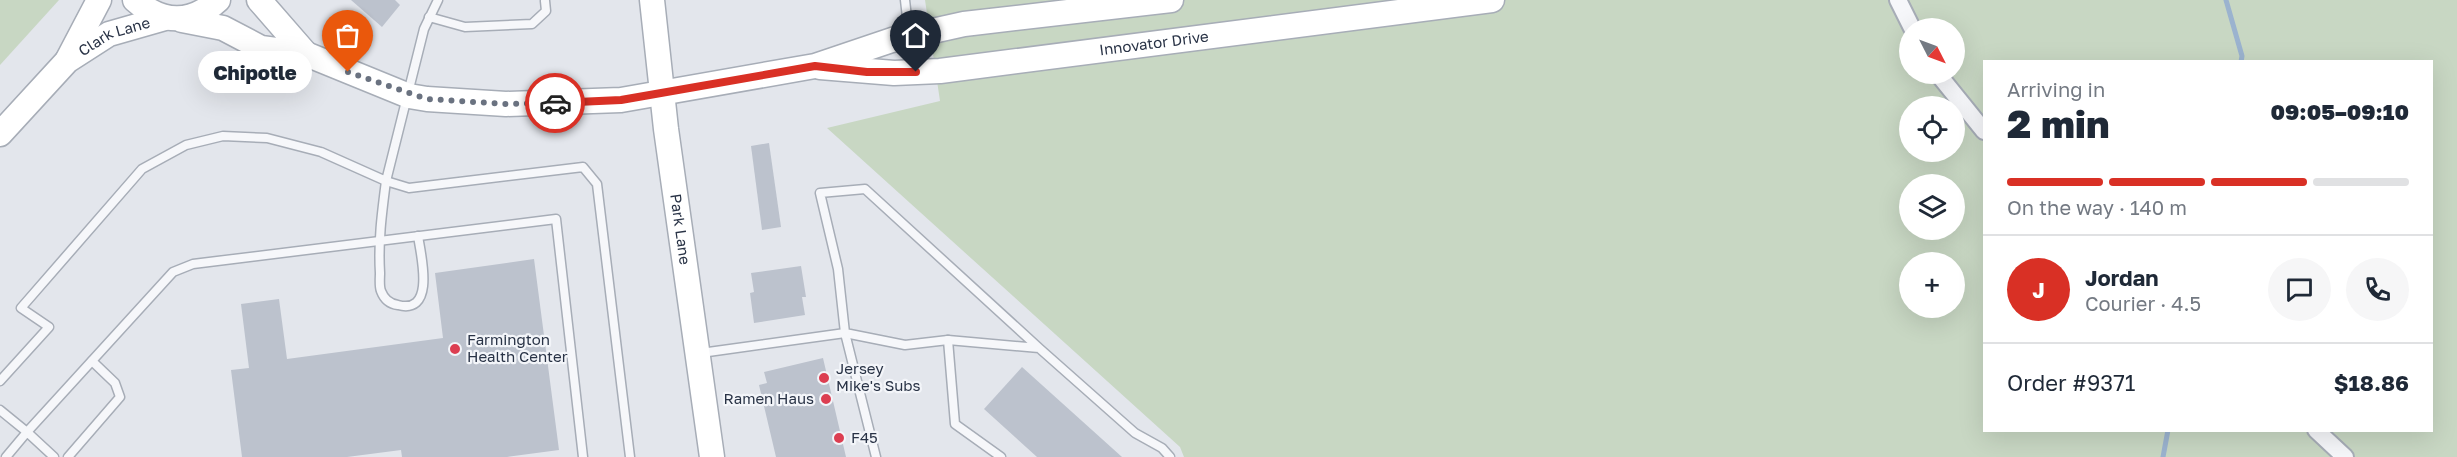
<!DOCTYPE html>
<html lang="en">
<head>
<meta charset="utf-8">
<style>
	body { margin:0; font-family:"Golos Text",sans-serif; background:#f6f6f7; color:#1f2937; height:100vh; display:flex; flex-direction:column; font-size:22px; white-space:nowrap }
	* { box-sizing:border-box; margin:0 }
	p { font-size:20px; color:#747a83 }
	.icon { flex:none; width:33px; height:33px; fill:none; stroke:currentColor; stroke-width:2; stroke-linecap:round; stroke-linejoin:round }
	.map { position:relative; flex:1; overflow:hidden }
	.panel { position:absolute; left:1983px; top:60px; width:450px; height:372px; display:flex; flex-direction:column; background:#fff; border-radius:0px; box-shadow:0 6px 24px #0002 }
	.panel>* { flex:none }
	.needle { width:39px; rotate:132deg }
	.controls { position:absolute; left:1899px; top:18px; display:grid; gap:12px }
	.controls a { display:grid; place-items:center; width:66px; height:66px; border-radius:50%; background:#fff; box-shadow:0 6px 24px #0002; font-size:30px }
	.pin { position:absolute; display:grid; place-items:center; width:51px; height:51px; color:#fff; margin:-62px -26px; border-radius:50% 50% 50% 0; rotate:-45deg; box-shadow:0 0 6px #0007 }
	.pin .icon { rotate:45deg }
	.courier { position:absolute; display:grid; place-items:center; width:60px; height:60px; margin:-30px; border:4px solid #d93025; border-radius:50%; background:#fff; color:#222; box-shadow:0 2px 8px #0007 }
	.bubble { position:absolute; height:42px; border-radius:21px; background:#fff; box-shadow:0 6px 24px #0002; font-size:20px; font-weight:800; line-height:42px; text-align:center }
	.headline em { font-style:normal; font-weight:800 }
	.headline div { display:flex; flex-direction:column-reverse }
	.headline { display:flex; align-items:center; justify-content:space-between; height:102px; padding:0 24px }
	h1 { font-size:39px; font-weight:800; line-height:45px }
	.bar { display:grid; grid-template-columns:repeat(4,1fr); gap:9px 6px; align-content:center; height:72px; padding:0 24px }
	.bar i { height:8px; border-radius:4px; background:#e0e1e3 }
	.bar .selected { background:#d93025 }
	.bar p { grid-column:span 4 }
	.line { display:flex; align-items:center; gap:15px; padding:0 24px; border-top:2px solid #e0e1e3 }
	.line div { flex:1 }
	.round { display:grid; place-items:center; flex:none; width:63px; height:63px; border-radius:32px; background:#f6f6f7 }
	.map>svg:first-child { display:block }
</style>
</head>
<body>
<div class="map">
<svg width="2457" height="457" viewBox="0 0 2457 457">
	<rect width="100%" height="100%" fill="#e3e6ec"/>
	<!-- green -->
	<g fill="#c8d7c3" fill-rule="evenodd">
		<polygon points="0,0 59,0 0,65"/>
		<path d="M 925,0 L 2457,0 L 2457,457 L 1184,457 L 1180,447 L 827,128 L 940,101 ZM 1910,28 L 1954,28 L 1954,74 L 1910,74 ZM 1984,62 L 2432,62 L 2432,430 L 1984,430 ZM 1910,106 L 1954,106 L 1954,152 L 1910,152 ZM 1910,184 L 1954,184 L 1954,230 L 1910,230 ZM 1910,262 L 1954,262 L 1954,308 L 1910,308 Z"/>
	</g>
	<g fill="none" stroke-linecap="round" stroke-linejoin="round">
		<!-- stream -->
		<g stroke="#9bb3cf" stroke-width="5">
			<polyline points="2226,0 2242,56 2241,62"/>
			<polyline points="2163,457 2168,430"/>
		</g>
	</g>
	<!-- building -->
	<g fill="#bcc2cd">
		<polygon points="351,0 395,0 400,5 382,27"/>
		<polygon points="769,143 781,227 762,230 751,146"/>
		<polygon points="534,259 559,450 507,457 402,457 401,450 347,457 242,457 231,370 249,368 241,304 279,299 287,359 443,338 435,273"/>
		<polygon points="801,266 806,297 802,297 805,315 754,323 750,293 754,292 751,273"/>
		<polygon points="823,358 846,457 776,457 759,385 767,383 764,372"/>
		<polygon points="1022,367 1122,457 1037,457 984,409"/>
	</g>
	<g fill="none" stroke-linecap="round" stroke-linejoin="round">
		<defs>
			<g id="lane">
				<polyline points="905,0 909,35"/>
				<polyline points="429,17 465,27 532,24 546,11 545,1"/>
				<path d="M 418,236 C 421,255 436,315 398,305 C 390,304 384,299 381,291 C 379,286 380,278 380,273 C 378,241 382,212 386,181 L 409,188 L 583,167 L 597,184 L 630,457"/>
				<polyline points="948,340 955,424 1001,457"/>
				<polyline points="1039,348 865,189 820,193 838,269 845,333 905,345 948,340 1039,348 1135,433 1162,448 1170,457"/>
				<polyline points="701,353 845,333 876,457"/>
				<polyline points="0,381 49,327 21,308 142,169 186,145 223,136 267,138 321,152 386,181 424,29 438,0"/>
				<polyline points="0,410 27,432 173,272 193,264 556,219 583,457"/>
				<polyline points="6,457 27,432 54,457"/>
				<polyline points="68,457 120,397 115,383 92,361"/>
			</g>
			<g id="street">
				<polyline points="1898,0 1912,28"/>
				<polyline points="1938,74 1984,131"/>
				<polyline points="2316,430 2345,457"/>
			</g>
			<g id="secondary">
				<path d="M 135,0 C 162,24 191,25 218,0"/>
				<polyline points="259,0 306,54"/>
				<path id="s1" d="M 652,0 L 666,129 L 712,457"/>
				<polyline points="182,20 223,28 261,48 306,54 409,96 427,99 506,104 621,100 815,66 892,40 964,24 1171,0"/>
				<polyline points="68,59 99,0"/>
				<path id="s2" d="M 820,67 L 894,73 L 940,71 L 1492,0"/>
				<path id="s3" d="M 0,134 L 67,61 L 109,34 L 165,18"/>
			</g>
		</defs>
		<!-- lane casing -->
		<use href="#lane" stroke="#a7adb7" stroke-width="11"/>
		<!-- street casing -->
		<use href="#street" stroke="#a7adb7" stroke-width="20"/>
		<!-- secondary casing -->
		<use href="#secondary" stroke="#a7adb7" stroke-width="27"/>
		<!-- lane -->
		<use href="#lane" stroke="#f6f7fa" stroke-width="8"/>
		<!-- street -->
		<use href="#street" stroke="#f6f7fa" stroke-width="16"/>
		<!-- secondary -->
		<use href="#secondary" stroke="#fff" stroke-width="24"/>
	</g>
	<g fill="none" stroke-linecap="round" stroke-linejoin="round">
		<!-- done -->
		<polyline stroke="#6a7280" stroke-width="6" stroke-dasharray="0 10.8" points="348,72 427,99 506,104 555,103"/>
		<!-- route -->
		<polyline stroke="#d93025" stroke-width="8" points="555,103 621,100 815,66 867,72 916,72"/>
	</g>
	<!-- markers -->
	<g fill="#dc3e51" stroke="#f3f5f9" stroke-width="2">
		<circle cx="455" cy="349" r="6"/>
		<circle cx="824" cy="378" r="6"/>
		<circle cx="826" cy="399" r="6"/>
		<circle cx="839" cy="438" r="6"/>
	</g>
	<g text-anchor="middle" stroke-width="4.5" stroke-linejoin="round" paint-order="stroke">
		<!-- street labels -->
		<g font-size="15" fill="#293346" stroke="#f3f5f9">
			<text dy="5" stroke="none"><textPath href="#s3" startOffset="153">Clark Lane</textPath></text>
			<text dy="5" stroke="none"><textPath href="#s2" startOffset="336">Innovator Drive</textPath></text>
			<text dy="5" stroke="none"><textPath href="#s1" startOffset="231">Park Lane</textPath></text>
		</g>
		<!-- poi labels -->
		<g font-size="15" fill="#293346" stroke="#f3f5f9" text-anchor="start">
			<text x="467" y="345">Farmington<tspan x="467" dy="17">Health Center</tspan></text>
			<text x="836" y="374">Jersey<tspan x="836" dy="17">Mike's Subs</tspan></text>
			<text x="814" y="404" text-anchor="end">Ramen Haus</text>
			<text x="851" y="443">F45</text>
		</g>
	</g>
</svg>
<div class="controls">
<a><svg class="needle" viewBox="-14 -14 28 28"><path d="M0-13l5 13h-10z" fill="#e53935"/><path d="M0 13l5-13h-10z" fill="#747a83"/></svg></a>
<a><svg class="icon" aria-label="locate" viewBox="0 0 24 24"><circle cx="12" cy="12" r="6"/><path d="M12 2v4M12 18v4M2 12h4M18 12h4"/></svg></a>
<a><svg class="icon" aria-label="layers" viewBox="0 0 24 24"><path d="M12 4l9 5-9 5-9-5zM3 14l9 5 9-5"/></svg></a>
<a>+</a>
</div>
<div class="pin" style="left:348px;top:72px;background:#ea580c"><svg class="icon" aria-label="bag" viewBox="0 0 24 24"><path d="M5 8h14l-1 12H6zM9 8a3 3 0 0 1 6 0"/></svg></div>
<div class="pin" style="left:916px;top:72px;background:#1f2937"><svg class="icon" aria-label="home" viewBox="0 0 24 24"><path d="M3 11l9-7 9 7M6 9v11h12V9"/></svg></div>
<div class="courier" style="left:555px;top:103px"><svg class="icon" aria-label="car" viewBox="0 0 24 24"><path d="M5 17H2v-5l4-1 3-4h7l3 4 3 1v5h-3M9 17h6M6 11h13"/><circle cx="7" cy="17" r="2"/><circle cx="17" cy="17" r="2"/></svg></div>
<div class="bubble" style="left:198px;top:51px;width:114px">Chipotle</div>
<section class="panel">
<div class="headline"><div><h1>2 min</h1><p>Arriving in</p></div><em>09:05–09:10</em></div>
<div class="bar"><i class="selected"></i><i class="selected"></i><i class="selected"></i><i></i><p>On the way · 140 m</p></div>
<div class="line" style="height:108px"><b class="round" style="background:#d93025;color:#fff">J</b><div><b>Jordan</b><p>Courier · 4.5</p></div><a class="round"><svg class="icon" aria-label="chat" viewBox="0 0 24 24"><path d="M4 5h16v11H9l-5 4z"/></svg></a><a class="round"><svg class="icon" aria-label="phone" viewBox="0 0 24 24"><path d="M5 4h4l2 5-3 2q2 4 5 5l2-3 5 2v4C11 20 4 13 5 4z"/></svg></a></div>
<div class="line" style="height:78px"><div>Order #9371</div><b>$18.86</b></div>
</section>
</div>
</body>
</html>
